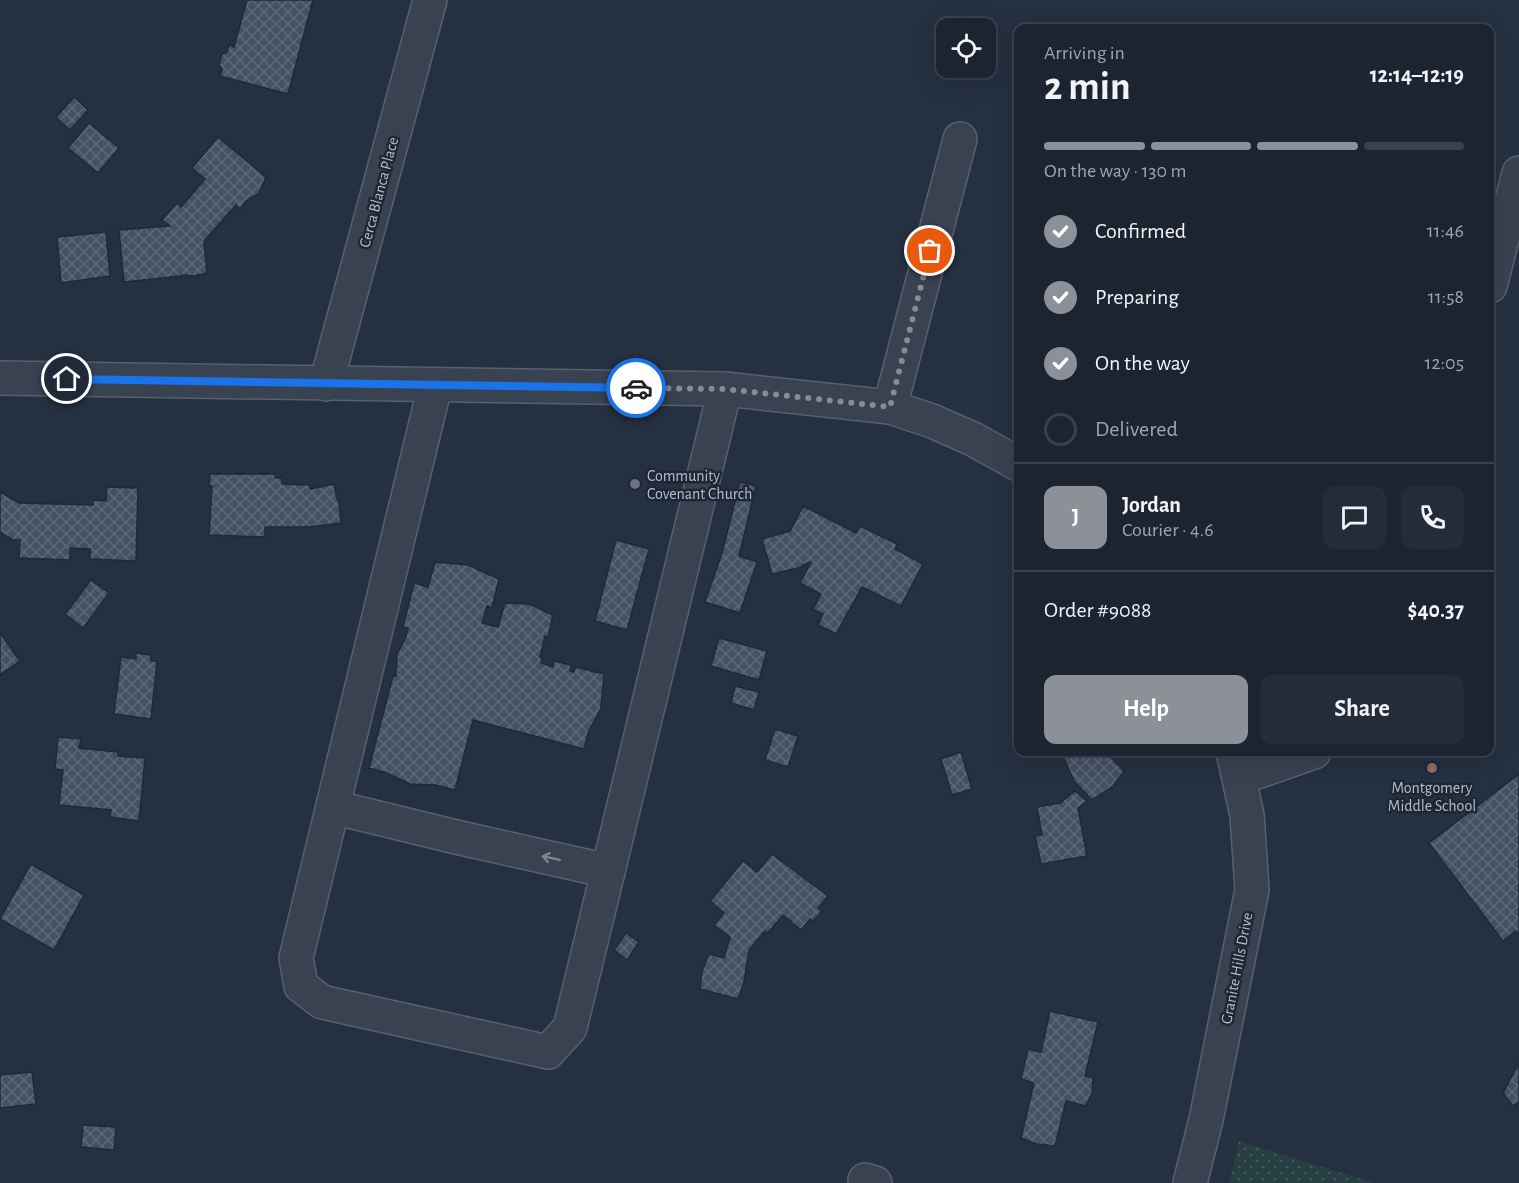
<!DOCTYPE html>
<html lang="en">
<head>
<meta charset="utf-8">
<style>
	body { margin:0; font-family:"Alegreya Sans",sans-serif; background:#252c39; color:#f1f3f6; height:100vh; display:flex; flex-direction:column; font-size:22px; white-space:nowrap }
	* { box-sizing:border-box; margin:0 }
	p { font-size:20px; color:#a0a4ab }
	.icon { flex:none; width:33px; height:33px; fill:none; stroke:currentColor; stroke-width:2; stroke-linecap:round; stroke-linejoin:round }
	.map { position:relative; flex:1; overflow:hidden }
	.sheet { position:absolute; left:1014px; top:24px; width:480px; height:732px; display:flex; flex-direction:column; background:#1c2431; border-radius:12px; box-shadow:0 6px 24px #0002,0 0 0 2px #3a414d }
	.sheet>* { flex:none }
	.controls { position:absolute; left:936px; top:18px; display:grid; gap:12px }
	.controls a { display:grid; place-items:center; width:60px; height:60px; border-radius:12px; background:#1c2431; box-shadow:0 6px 24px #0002,0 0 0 2px #3a414d; font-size:30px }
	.pin { position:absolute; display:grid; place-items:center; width:51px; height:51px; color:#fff; margin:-26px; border:3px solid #fff; border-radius:50%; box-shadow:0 2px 6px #0007 }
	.courier { position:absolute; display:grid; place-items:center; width:60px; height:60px; margin:-30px; border:4px solid #1a73e8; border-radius:50%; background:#fff; color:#222; box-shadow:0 2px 8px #0007 }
	.overview em { font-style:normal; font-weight:700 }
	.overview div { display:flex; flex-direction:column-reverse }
	.overview { display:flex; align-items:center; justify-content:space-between; height:102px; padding:0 30px }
	h1 { font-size:39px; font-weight:700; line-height:45px }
	.bar { display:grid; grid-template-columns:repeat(4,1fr); gap:9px 6px; align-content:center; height:72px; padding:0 30px }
	.bar i { height:8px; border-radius:4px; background:#3a414d }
	.bar .on { background:#8c9099 }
	.bar p { grid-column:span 4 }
	.line { display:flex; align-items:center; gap:15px; padding:0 30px; border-top:2px solid #3a414d }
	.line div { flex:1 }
	.round { display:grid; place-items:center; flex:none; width:63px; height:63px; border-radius:12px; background:#252c39 }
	ol { padding:0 30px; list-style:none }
	li { display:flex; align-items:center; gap:18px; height:66px }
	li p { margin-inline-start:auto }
	li .icon { padding:6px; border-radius:50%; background:#8c9099; color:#fff; stroke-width:4 }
	li:last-child { color:#a0a4ab }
	li i { width:33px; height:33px; border:3px solid #3a414d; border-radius:50% }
	.button { display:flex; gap:12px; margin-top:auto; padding:12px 30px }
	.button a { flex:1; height:69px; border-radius:12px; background:#8c9099; color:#fff; font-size:24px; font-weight:700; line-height:69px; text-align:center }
	.button a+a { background:#252c39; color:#f1f3f6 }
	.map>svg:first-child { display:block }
</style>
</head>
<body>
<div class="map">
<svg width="1519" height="1183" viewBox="0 0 1519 1183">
	<defs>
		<pattern id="park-dots" width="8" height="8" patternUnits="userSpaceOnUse" patternTransform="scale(1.5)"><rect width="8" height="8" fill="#273f42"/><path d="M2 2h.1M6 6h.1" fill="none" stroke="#44595c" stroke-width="1.8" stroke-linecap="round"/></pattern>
		<pattern id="building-cross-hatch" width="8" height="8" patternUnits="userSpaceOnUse" patternTransform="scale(1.5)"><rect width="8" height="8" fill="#445063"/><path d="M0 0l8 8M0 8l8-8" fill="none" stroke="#5d6778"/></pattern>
	</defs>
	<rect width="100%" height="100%" fill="#253041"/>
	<!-- park -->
	<polygon fill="url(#park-dots)" points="1239,1141 1374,1183 1229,1183"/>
	<!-- building -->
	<g fill="url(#building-cross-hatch)" stroke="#202938" stroke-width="1.5">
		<polygon points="247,0 313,0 288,94 220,76 222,69 219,65 222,54 227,52 229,45 234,47"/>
		<polygon points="74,97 88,110 70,130 56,117"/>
		<polygon points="89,123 119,148 98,173 68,148"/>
		<polygon points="218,137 266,177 259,193 246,201 240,209 236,205 204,241 207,273 195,276 181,275 181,276 124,282 119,230 170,226 162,220 177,203 181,207 205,179 192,168"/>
		<polygon points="106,232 110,276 61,283 57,237"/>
		<polygon points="210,474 276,474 275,478 282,478 282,484 310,485 310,489 334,484 336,495 339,503 341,523 309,527 265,527 265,537 209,535 212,486 209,486"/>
		<polygon points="740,482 756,486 739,556 757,562 740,613 705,602 722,553"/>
		<polygon points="107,487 138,488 136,561 90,559 90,549 70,548 70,560 19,558 20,540 13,540 0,532 0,492 19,503 93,505 93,500 106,501"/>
		<polygon points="803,506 856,533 860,526 897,544 895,549 923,564 901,606 862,587 836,634 818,625 823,614 813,609 821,594 800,583 811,562 802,565 802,567 772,574 762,539 790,531"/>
		<polygon points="616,540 649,549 627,630 595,621"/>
		<polygon points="435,562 468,565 499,579 492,608 487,606 482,623 498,627 505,603 529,604 553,615 548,637 545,636 540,657 542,658 541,663 553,667 554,661 571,665 570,671 574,672 575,667 604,674 601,708 588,733 584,749 473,720 455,790 436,785 410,784 387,773 369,768 393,676 396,676 397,654 406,637 408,628 403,627 414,583 428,587"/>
		<polygon points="91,580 109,593 83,628 65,614"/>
		<polygon points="0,633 20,661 0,675"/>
		<polygon points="719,638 767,651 759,680 711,666"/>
		<polygon points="136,653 151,655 151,661 157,661 151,719 114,714 121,657 136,659"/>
		<polygon points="735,686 759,692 754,710 731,703"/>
		<polygon points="775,729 798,736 788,767 765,760"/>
		<polygon points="58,737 81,739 79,748 118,752 118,756 145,758 139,821 110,817 111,810 59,805 63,770 55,769"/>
		<polygon points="961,752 972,789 952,795 941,759"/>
		<polygon points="1061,752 1106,752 1124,771 1113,786 1092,800 1074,781"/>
		<polygon points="1519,774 1519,935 1516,931 1503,941 1429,843"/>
		<polygon points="1075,791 1087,801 1078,808 1087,856 1041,864 1035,836 1042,835 1037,807 1060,803"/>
		<polygon points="772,854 828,896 818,908 822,911 813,921 810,919 801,930 783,915 768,933 765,931 749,950 744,982 738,999 700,989 702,971 709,954 724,958 730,937 714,925 724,913 710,901 743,861 757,872"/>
		<polygon points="31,864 84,895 54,950 0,919"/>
		<polygon points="626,933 639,942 627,960 614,950"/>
		<polygon points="1050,1011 1098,1022 1085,1076 1093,1078 1092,1093 1086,1106 1066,1101 1055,1146 1037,1144 1021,1138 1034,1083 1021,1079 1028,1049 1041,1052"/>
		<polygon points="1519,1063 1519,1102 1513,1106 1503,1093"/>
		<polygon points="32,1072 36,1104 0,1108 0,1075"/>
		<polygon points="83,1125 116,1127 114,1150 81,1147"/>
	</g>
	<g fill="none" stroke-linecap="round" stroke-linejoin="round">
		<defs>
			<g id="minor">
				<polyline points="1490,286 1519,173"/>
				<polyline points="0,378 725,389 890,407 932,421 973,439 1018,464"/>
				<polyline points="326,384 430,0"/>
				<polyline points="435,386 296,958 301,986 322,1002 548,1052 570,1028 725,389"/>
				<polyline points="890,407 960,139"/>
				<polyline points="1240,778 1314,752"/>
				<polyline points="333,807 456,837 608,871"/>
				<polyline points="865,1180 875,1183"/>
				<polyline points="1190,1183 1206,1120 1252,890 1247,815 1233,752"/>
			</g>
		</defs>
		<!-- minor casing -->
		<use href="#minor" stroke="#57606e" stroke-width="36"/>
		<!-- minor -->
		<use href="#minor" stroke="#394251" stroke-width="33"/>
	</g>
	<!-- one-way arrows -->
	<defs><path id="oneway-shaft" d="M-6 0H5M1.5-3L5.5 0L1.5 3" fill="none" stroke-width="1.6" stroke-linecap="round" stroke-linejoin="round" transform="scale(1.5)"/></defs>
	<use stroke="#7e8694" href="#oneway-shaft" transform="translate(551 858) rotate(-168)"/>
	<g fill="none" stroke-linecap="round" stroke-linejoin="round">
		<!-- done -->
		<polyline stroke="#838c9b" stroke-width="6" stroke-dasharray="0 10.8" points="636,388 725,389 890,407 930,251"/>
		<!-- route -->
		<polyline stroke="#1a73e8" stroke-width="8" points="67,379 636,388"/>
	</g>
	<!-- markers -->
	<circle fill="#6b7280" stroke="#1e2736" stroke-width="2" cx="635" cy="484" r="6"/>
	<circle fill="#8d6e63" stroke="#1e2736" stroke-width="2" cx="1432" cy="768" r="6"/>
	<g text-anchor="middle" stroke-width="5" stroke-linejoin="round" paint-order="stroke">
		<!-- street labels -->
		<g font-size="16" fill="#b6becb" stroke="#1e2736">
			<text transform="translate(378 192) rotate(-75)" y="6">Cerca Blanca Place</text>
			<text transform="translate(1236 968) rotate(-79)" y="6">Granite Hills Drive</text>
		</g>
		<!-- poi labels -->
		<g font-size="16" fill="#b6becb" stroke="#1e2736" text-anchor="start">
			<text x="647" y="481">Community<tspan x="647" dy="18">Covenant Church</tspan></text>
			<text x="1432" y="793" text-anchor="middle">Montgomery<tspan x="1432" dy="18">Middle School</tspan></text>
		</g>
	</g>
</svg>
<div class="controls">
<a><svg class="icon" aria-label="locate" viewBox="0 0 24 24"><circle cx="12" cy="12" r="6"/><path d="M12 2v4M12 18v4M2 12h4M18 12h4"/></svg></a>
</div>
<div class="pin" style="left:930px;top:251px;background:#ea580c"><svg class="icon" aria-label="bag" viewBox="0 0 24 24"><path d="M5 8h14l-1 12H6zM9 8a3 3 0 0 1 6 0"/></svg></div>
<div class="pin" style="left:67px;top:379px;background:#1f2937"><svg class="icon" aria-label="home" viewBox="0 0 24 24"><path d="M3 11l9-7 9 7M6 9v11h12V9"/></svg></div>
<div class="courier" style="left:636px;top:388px"><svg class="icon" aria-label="car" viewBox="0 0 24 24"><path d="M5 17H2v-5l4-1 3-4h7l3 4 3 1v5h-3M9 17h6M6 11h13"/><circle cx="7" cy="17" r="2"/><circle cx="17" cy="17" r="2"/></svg></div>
<section class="sheet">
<div class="overview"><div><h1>2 min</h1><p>Arriving in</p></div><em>12:14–12:19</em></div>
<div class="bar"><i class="on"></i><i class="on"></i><i class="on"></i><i></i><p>On the way · 130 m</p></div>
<ol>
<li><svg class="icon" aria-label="check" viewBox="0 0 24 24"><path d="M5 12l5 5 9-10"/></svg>Confirmed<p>11:46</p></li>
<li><svg class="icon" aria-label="check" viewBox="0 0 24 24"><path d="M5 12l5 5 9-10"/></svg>Preparing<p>11:58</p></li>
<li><svg class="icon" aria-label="check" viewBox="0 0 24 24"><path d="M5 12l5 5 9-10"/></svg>On the way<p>12:05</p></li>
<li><i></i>Delivered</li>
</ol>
<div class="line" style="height:108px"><b class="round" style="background:#8c9099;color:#fff">J</b><div><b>Jordan</b><p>Courier · 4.6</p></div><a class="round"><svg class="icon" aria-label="chat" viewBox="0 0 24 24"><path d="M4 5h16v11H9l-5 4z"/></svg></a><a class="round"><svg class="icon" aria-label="phone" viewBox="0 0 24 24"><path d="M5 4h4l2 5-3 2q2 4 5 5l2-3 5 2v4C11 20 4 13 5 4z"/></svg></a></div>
<div class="line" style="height:78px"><div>Order #9088</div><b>$40.37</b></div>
<div class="button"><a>Help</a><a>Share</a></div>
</section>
</div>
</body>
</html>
